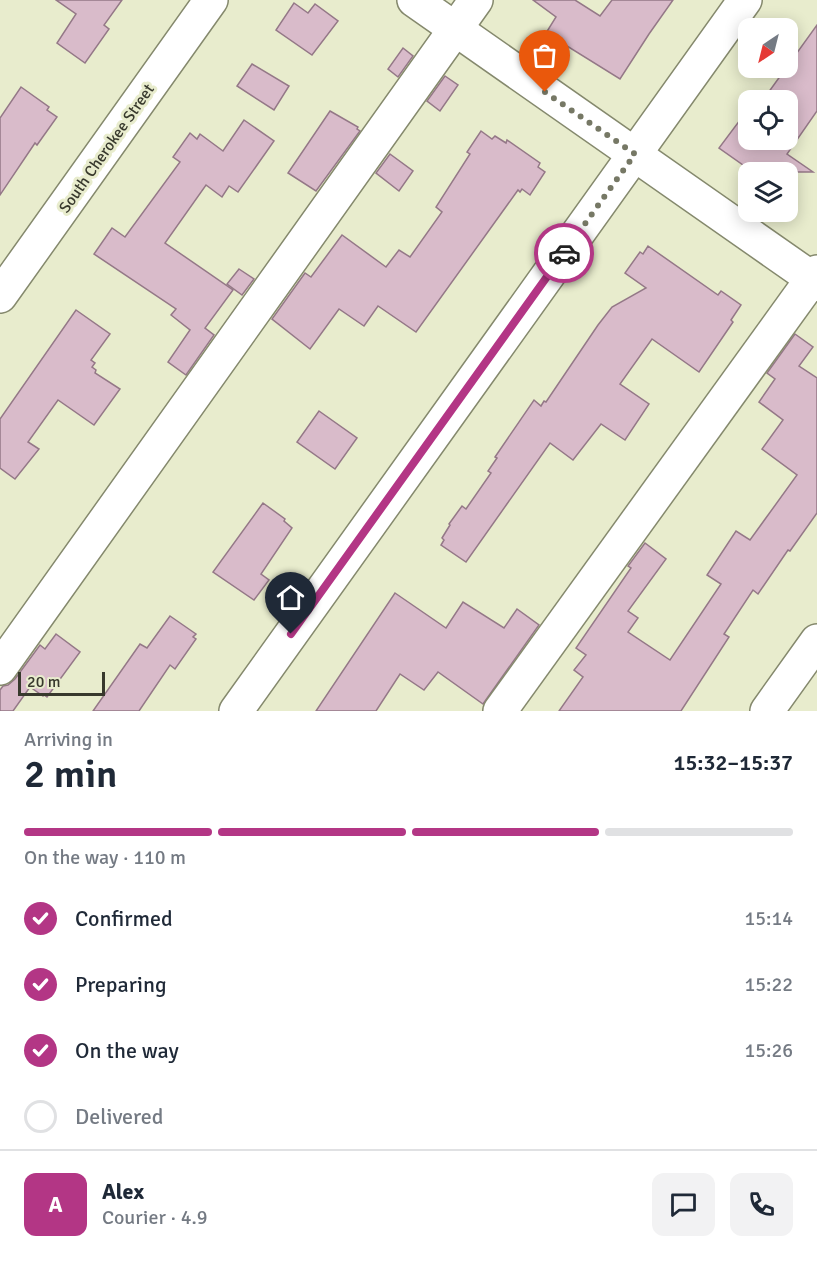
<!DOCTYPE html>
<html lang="en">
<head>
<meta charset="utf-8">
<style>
	body { margin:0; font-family:Signika,sans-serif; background:#f2f2f3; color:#1f2937; height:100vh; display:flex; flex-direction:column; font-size:22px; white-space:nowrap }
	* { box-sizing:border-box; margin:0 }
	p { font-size:20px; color:#747a83 }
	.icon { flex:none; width:33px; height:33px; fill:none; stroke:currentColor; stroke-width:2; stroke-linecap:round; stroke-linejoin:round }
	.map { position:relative; height:711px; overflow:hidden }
	.drawer { display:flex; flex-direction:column; background:#fff; flex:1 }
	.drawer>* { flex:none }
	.needle { width:39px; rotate:215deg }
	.buttons { position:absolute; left:738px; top:18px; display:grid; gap:12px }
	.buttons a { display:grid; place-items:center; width:60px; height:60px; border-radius:12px; background:#fff; box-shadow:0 3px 15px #0003; font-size:30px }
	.scale { position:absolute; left:18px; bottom:15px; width:87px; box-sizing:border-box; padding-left:6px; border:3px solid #38392d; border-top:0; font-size:16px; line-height:21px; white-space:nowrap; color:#38392d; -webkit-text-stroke:4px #e8eccd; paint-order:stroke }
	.pin { position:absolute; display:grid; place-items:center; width:51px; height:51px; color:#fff; margin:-62px -26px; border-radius:50% 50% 50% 0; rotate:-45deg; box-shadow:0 0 6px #0007 }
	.pin .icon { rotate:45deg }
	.courier { position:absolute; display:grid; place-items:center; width:60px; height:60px; margin:-30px; border:4px solid #b33685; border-radius:50%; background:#fff; color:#222; box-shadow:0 2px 8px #0007 }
	.head em { font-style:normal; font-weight:600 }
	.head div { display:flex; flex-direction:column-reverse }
	.head { display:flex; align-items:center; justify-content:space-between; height:102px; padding:0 24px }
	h1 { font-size:39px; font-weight:600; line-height:45px }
	.bar { display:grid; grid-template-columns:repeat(4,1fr); gap:9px 6px; align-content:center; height:72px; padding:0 24px }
	.bar i { height:8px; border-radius:4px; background:#e0e1e3 }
	.bar .on { background:#b33685 }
	.bar p { grid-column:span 4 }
	.line { display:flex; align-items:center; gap:15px; padding:0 24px; border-top:2px solid #e0e1e3 }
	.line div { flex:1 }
	.round { display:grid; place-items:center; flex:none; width:63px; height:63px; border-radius:12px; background:#f2f2f3 }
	ol { padding:0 24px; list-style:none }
	li { display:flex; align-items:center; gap:18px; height:66px }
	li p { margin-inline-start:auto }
	li .icon { padding:6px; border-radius:50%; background:#b33685; color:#fff; stroke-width:4 }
	li:last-child { color:#747a83 }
	li i { width:33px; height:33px; border:3px solid #e0e1e3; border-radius:50% }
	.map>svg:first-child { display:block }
</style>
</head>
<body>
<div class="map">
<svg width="817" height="711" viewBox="0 0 817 711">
	<rect width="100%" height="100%" fill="#e8eccd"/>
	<!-- building -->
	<g fill="#d9bbca" stroke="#947887" stroke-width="1.5">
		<polygon points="56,0 122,0 104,25 109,29 85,63 57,43 76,14"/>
		<polygon points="533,0 575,0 600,16 612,0 673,0 649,34 620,79 546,33 556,17"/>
		<polygon points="294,3 308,13 315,4 338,21 312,55 276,30"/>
		<polygon points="817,25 817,111 787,154 813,172 753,172 719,148 740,120 745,124 748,120 748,140 788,140 788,100 763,100"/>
		<polygon points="403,48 413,56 398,77 388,69"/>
		<polygon points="252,64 289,86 274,110 237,86"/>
		<polygon points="445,76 458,85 440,111 427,101"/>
		<polygon points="21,87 49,107 47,110 57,117 37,145 35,143 0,195 0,118"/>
		<polygon points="330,111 358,127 357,129 360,131 316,191 288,173"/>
		<polygon points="244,120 274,141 238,192 229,186 222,197 206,185 165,243 233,290 205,328 214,335 186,375 168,362 190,330 171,315 176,309 94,254 112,228 125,237 180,162 173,157 190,133 197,139 200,134 223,151"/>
		<polygon points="481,131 492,139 495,136 506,143 507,140 540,163 538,167 545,172 530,195 522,189 520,192 518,190 416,332 378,306 364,326 339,309 310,349 272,319 305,273 311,277 342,235 386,267 399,250 410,257 442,212 436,207 470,154 467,152"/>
		<polygon points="390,154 413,171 399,191 376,173"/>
		<polygon points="648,246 718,295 721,291 741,305 731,320 733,322 699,372 652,339 620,384 649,404 625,440 601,424 573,460 550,443 466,562 441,545 444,540 442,538 450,525 449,524 462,506 466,509 491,473 488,471 497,458 495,457 534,400 541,406 544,401 546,402 598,325 612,307 646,288 625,273 640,252 643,254"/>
		<polygon points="239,269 254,279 242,295 227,284"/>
		<polygon points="76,310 110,334 91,360 95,363 92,367 96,370 95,373 120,389 94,425 58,400 28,442 39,449 15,479 0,468 0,419"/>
		<polygon points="795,334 813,347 799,366 817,378 817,513 790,551 788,550 758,594 753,590 724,634 729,637 681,711 559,711 583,677 574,670 586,655 576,648 631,568 628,566 645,543 666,559 628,611 638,618 628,632 670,660 721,584 707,575 736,531 750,540 797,475 762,449 783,420 759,402 775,379 767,373"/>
		<polygon points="319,411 357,438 335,469 297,442"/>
		<polygon points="263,503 285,519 284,521 292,528 261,574 269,580 254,600 213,572"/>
		<polygon points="395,593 446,628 463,602 504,628 517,609 539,625 483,704 438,672 424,690 400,674 376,711 316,711"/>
		<polygon points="170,616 196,634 193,637 196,639 175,669 170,665 139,711 93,711 140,644 147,648"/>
		<polygon points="56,634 80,652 47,697 44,695 43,696 30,687 13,711 0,711 0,690 3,686 8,685 15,679 40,645 45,649"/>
	</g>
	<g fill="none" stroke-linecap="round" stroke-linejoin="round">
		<defs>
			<g id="minor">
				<polyline points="414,0 817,282"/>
				<polyline points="0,296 211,0"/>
				<polyline points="0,668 476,0"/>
				<polyline points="236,711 745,0"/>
				<polyline points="500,711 817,272"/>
				<polyline points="767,711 817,641"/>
			</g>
		</defs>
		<!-- minor casing -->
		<use href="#minor" stroke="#85896d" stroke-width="36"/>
		<!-- minor -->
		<use href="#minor" stroke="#fff" stroke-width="33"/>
	</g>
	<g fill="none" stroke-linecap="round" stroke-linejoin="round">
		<!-- done -->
		<polyline stroke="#767865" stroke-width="6" stroke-dasharray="0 10.8" points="545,92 635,154 564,253"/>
		<!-- route -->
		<polyline stroke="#b33685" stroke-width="8" points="291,634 564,253"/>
	</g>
	<g text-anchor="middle" stroke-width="6" stroke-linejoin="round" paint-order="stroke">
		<!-- street labels -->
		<g font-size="16" fill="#38392d" stroke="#e8eccd">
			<text transform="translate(106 148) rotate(-55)" y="6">South Cherokee Street</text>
		</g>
	</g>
</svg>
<div class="buttons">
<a><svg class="needle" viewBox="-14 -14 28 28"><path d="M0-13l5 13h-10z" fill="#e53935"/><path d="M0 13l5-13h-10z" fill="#747a83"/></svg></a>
<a><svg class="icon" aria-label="locate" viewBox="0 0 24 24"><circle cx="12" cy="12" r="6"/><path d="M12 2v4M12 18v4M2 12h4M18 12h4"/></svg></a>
<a><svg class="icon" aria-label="layers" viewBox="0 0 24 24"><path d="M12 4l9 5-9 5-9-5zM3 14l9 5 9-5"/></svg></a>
</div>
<div class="scale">20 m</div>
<div class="pin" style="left:545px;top:92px;background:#ea580c"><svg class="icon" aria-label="bag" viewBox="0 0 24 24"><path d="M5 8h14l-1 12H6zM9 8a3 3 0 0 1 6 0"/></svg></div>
<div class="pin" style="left:291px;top:634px;background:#1f2937"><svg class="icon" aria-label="home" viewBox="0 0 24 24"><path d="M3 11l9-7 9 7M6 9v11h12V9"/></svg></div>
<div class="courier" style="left:564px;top:253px"><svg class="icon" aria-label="car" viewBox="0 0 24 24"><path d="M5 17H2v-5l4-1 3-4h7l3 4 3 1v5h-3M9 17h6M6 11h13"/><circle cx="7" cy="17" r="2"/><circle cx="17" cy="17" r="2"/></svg></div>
</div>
<section class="drawer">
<div class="head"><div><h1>2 min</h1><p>Arriving in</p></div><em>15:32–15:37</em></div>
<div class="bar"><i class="on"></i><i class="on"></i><i class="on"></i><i></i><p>On the way · 110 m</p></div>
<ol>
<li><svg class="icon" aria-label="check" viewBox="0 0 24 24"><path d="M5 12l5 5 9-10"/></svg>Confirmed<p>15:14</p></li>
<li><svg class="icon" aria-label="check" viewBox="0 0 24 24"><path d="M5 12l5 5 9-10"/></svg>Preparing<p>15:22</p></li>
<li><svg class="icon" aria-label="check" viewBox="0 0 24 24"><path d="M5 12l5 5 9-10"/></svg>On the way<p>15:26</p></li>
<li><i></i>Delivered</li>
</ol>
<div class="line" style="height:108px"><b class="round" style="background:#b33685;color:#fff">A</b><div><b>Alex</b><p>Courier · 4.9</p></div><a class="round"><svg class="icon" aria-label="chat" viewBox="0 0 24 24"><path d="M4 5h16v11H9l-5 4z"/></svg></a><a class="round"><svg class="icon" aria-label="phone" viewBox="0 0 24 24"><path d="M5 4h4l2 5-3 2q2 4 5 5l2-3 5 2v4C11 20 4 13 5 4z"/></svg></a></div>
</section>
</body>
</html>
